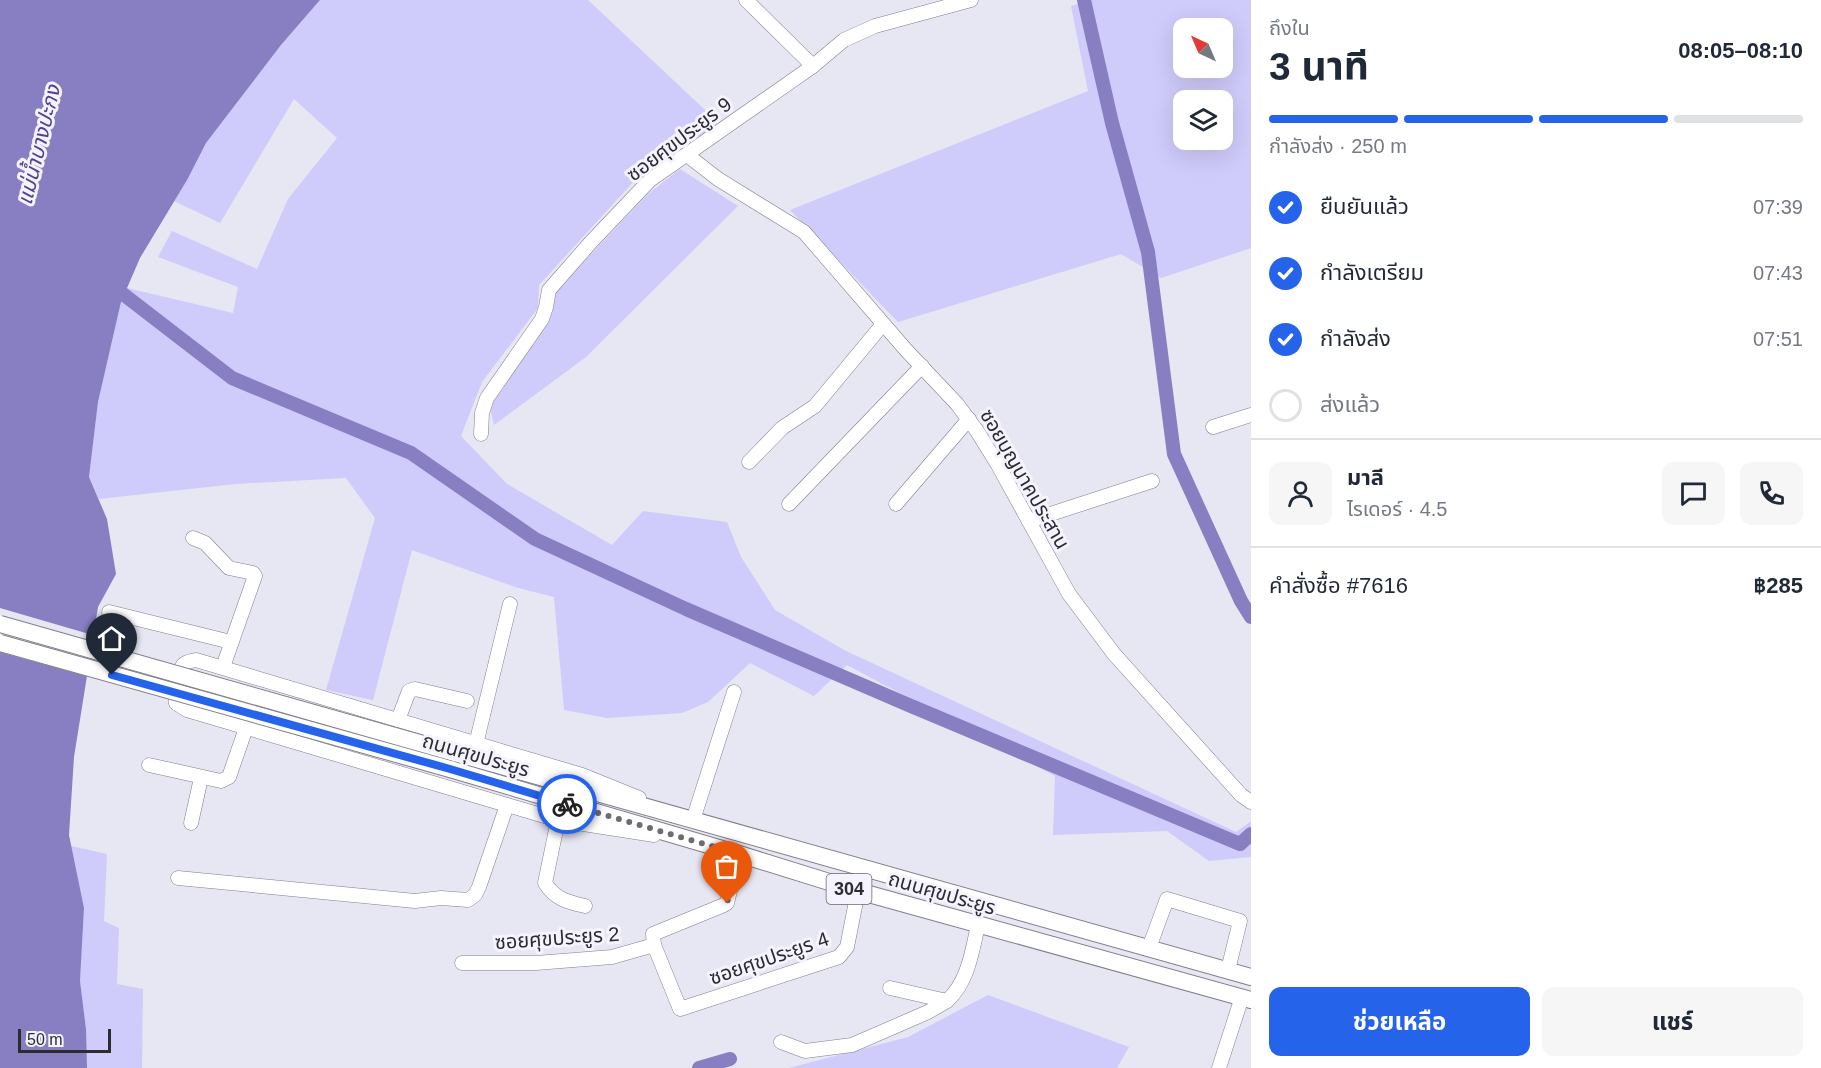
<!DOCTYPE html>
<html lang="th">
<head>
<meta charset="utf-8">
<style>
	body { margin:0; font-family:Helvetica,"Noto Sans Thai",sans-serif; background:#f6f6f7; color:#1f2937; height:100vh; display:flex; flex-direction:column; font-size:22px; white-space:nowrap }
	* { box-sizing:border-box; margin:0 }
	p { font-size:20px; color:#747a83 }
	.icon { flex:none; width:33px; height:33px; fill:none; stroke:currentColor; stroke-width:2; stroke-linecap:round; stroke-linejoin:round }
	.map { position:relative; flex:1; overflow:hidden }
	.side { display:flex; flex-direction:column; background:#fff; width:570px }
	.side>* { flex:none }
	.needle { width:39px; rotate:316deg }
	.buttons { position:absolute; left:1173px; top:18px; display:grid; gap:12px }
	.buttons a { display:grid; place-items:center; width:60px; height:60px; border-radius:12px; background:#fff; box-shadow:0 6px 24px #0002; font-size:30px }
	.scale { position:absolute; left:18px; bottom:15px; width:93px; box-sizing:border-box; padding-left:6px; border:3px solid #2c2b30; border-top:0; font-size:16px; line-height:21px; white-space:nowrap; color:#2c2b30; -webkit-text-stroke:4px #f4f3fe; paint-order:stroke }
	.pin { position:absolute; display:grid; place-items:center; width:51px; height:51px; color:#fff; margin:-62px -26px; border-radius:50% 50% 50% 0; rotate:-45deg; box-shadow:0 0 6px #0007 }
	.pin .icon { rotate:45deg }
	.courier { position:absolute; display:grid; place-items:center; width:60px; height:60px; margin:-30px; border:4px solid #2563eb; border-radius:50%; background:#fff; color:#222; box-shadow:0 2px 8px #0007 }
	.overview em { font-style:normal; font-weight:700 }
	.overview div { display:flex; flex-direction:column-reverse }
	.overview { display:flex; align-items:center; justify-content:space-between; height:102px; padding:0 18px }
	h1 { font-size:39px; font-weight:700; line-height:45px }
	.bar { display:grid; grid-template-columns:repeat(4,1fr); gap:9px 6px; align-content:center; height:72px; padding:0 18px }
	.bar i { height:8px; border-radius:4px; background:#e0e1e3 }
	.bar .selected { background:#2563eb }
	.bar p { grid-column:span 4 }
	.line { display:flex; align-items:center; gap:15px; padding:0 18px; border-top:2px solid #e0e1e3 }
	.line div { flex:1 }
	.round { display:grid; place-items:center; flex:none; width:63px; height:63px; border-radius:12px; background:#f6f6f7 }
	ol { padding:0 18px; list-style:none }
	li { display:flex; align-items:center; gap:18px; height:66px }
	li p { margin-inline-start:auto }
	li .icon { padding:6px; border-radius:50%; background:#2563eb; color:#fff; stroke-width:4 }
	li:last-child { color:#747a83 }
	li i { width:33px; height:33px; border:3px solid #e0e1e3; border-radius:50% }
	.cta { display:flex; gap:12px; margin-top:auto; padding:12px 18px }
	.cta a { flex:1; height:69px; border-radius:12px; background:#2563eb; color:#fff; font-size:24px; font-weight:700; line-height:69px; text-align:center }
	.cta a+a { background:#f6f6f7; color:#1f2937 }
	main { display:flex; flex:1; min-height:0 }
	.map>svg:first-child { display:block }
</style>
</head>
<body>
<main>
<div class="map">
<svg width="1251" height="1068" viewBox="0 0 1251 1068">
	<rect width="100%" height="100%" fill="#e7e6f3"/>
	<!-- green -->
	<g fill="#cfcbfa" fill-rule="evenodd">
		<polygon points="320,0 588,0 720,124 647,167 539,285 538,308 482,382 461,436 507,484 612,545 643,511 727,522 741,557 775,610 846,651 1236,832 1251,821 1251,857 1209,861 1167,831 1053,835 1055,776 847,665 814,696 750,663 708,702 682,713 607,718 564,710 554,597 515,587 412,550 373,700 326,690 375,518 346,478 235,484 99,499 89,477 98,402 121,302 127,288 233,313 238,287 158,257 172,231 257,269 288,199 337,138 294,99 220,223 174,201 206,143 281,45"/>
		<path d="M 1092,0 L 1251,0 L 1251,248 L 1161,278 L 1121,254 L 898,322 L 790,210 L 1088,91 L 1071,6 ZM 1184,28 L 1222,28 L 1222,68 L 1184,68 ZM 1184,100 L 1222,100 L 1222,140 L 1184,140 Z"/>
		<polygon points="680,169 738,206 586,357 494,425 490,408 520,360 556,291 648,194"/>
		<polygon points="71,846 107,854 104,921 119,928 117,984 143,989 142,1068 87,1068 86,1064 86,1029 80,981 84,908"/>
		<polygon points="988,995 1129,1047 1117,1068 789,1068 908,1037"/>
	</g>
	<!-- water -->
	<polygon fill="#877fc2" points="0,0 320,0 281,45 206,143 187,180 140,258 121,302 98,402 89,477 107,519 116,574 98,607 74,757 69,835 84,908 80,981 86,1029 87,1068 0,1068"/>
	<!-- pier -->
	<polygon fill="#e7e6f3" points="0,608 96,636 90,677 0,652"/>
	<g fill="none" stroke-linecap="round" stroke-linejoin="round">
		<!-- canal -->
		<g stroke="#877fc2" stroke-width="14">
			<polyline points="1084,0 1112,123 1148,252 1174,454 1241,601 1251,617"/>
			<polyline points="110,284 232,378 411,453 535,539 686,609 911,706 1240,844 1251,834"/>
			<polyline points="699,1068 730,1059"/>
		</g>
		<defs>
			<g id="minor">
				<polyline points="746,0 813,66"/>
				<polyline points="687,155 718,179 804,232 906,350 957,404 977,431 998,465 1069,594 1114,654 1241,795 1251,802"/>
				<polyline points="1213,427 1251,415"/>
				<polyline points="481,434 482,413 487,398 542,319 546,307 549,290 591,242 650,180 813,66 844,40 875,26 971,0"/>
				<polyline points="749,462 782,428 815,406 883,324"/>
				<polyline points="789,504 922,366"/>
				<polyline points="896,504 969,419"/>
				<polyline points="1029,521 1152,481"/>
				<polyline points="193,538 205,543 229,568 253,573 255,576 223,667"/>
				<polyline points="109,612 231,642"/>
				<polyline points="398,720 409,691 415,689 467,701"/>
				<polyline points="476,744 510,604"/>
				<polyline points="149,765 221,781 229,777 246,728"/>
				<path d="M 639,798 L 582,775 L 196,660 C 192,661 186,661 183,665 C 178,672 174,695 176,703 L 187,710 L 507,805 L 558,820 L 654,835"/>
				<path d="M 558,820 L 545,883 C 555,899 567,902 585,906"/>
				<polyline points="693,820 734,692"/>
				<polyline points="191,823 201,778"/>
				<polyline points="739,854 727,903 724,905 653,934 654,945 680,1009 839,957 847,947 858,891"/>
				<polyline points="178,878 415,901 441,898 468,900 475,895 479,887 507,805"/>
				<polyline points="1149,948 1167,899 1240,921 1228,970"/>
				<polyline points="462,963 536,963 612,957 654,945"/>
				<path d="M 890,988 L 947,1001 C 968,982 972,952 978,925"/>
				<polyline points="781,1042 805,1051 852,1045 928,1012 947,1001"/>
				<polyline points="1219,1068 1242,997"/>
			</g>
			<g id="major">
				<polyline points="455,753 1251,977"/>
				<polyline points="450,769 739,854 858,891 1251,1000"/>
			</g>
		</defs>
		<!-- minor casing -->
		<use href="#minor" stroke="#807f8b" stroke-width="15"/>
		<!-- major casing -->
		<use href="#major" stroke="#807f8b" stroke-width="18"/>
		<!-- minor -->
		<use href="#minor" stroke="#fff" stroke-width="14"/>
		<!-- major -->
		<use href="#major" stroke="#fff" stroke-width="16"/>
		<defs>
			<g id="major-bridge">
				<polyline points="0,624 455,753"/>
				<polyline points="0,643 450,769"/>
			</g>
		</defs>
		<!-- major-bridge casing -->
		<use href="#major-bridge" stroke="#807f8b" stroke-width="18" stroke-linecap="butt"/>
		<!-- major-bridge -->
		<use href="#major-bridge" stroke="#fff" stroke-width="16"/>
	</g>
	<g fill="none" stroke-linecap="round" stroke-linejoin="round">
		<!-- done -->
		<polyline stroke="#6d6c74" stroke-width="6" stroke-dasharray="0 10.8" points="567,804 739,854 727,903"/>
		<!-- route -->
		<polyline stroke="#2563eb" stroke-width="8" points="112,675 450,769 567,804"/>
	</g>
	<g text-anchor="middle" stroke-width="6" stroke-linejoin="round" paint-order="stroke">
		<!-- shield labels -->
		<rect fill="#f4f3fe" stroke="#68676e" stroke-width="1.5" x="826.5" y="874" width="45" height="30" rx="4.5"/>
		<g font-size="18" font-weight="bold" fill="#2c2b30">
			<text x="849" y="895">304</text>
		</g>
		<!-- street labels -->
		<g font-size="20" fill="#2c2b30" stroke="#f4f3fe">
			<text transform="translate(679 139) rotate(-37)" y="7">ซอยศุขประยูร 9</text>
			<text transform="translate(1025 479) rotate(60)" y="7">ซอยบุญนาคประสาน</text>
			<text transform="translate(476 755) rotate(16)" y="7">ถนนศุขประยูร</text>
			<text transform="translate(942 893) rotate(16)" y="7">ถนนศุขประยูร</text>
			<text transform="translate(557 938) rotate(-4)" y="7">ซอยศุขประยูร 2</text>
			<text transform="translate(769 958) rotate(-19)" y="7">ซอยศุขประยูร 4</text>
		</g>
		<!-- water labels -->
		<g font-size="21" font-style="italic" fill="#514194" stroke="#f4f3fe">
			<text transform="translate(39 145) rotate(-76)" y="7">แม่น้ำบางปะกง</text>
		</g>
	</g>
</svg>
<div class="buttons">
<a><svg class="needle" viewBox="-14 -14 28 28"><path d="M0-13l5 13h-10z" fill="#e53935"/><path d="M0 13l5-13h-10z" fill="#747a83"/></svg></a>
<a><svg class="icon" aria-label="layers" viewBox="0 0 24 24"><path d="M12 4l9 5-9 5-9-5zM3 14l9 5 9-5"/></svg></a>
</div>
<div class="scale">50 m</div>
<div class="pin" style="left:727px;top:903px;background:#ea580c"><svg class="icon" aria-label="bag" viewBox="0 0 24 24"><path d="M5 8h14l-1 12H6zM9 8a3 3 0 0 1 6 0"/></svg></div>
<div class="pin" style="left:112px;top:675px;background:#1f2937"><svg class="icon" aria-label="home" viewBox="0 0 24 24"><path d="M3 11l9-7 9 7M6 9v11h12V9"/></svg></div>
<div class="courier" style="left:567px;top:804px"><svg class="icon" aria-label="bike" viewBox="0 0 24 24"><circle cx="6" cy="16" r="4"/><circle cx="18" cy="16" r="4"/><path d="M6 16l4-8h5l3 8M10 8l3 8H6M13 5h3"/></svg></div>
</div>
<section class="side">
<div class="overview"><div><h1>3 นาที</h1><p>ถึงใน</p></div><em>08:05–08:10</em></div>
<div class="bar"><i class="selected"></i><i class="selected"></i><i class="selected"></i><i></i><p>กำลังส่ง · 250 m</p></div>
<ol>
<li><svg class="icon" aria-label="check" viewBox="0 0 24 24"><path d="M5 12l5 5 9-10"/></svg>ยืนยันแล้ว<p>07:39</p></li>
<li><svg class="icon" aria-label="check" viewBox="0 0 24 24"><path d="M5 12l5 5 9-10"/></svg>กำลังเตรียม<p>07:43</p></li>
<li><svg class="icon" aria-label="check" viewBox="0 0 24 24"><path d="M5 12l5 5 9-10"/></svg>กำลังส่ง<p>07:51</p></li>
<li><i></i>ส่งแล้ว</li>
</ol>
<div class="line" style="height:108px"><a class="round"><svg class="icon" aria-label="person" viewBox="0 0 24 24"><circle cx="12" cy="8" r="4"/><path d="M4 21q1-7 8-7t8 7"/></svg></a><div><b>มาลี</b><p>ไรเดอร์ · 4.5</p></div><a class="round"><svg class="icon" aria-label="chat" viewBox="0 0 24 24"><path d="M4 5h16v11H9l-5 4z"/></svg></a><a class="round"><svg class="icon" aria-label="phone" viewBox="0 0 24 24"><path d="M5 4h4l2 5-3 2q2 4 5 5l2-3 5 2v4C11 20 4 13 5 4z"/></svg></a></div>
<div class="line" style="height:78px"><div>คำสั่งซื้อ #7616</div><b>฿285</b></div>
<div class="cta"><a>ช่วยเหลือ</a><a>แชร์</a></div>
</section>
</main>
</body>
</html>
